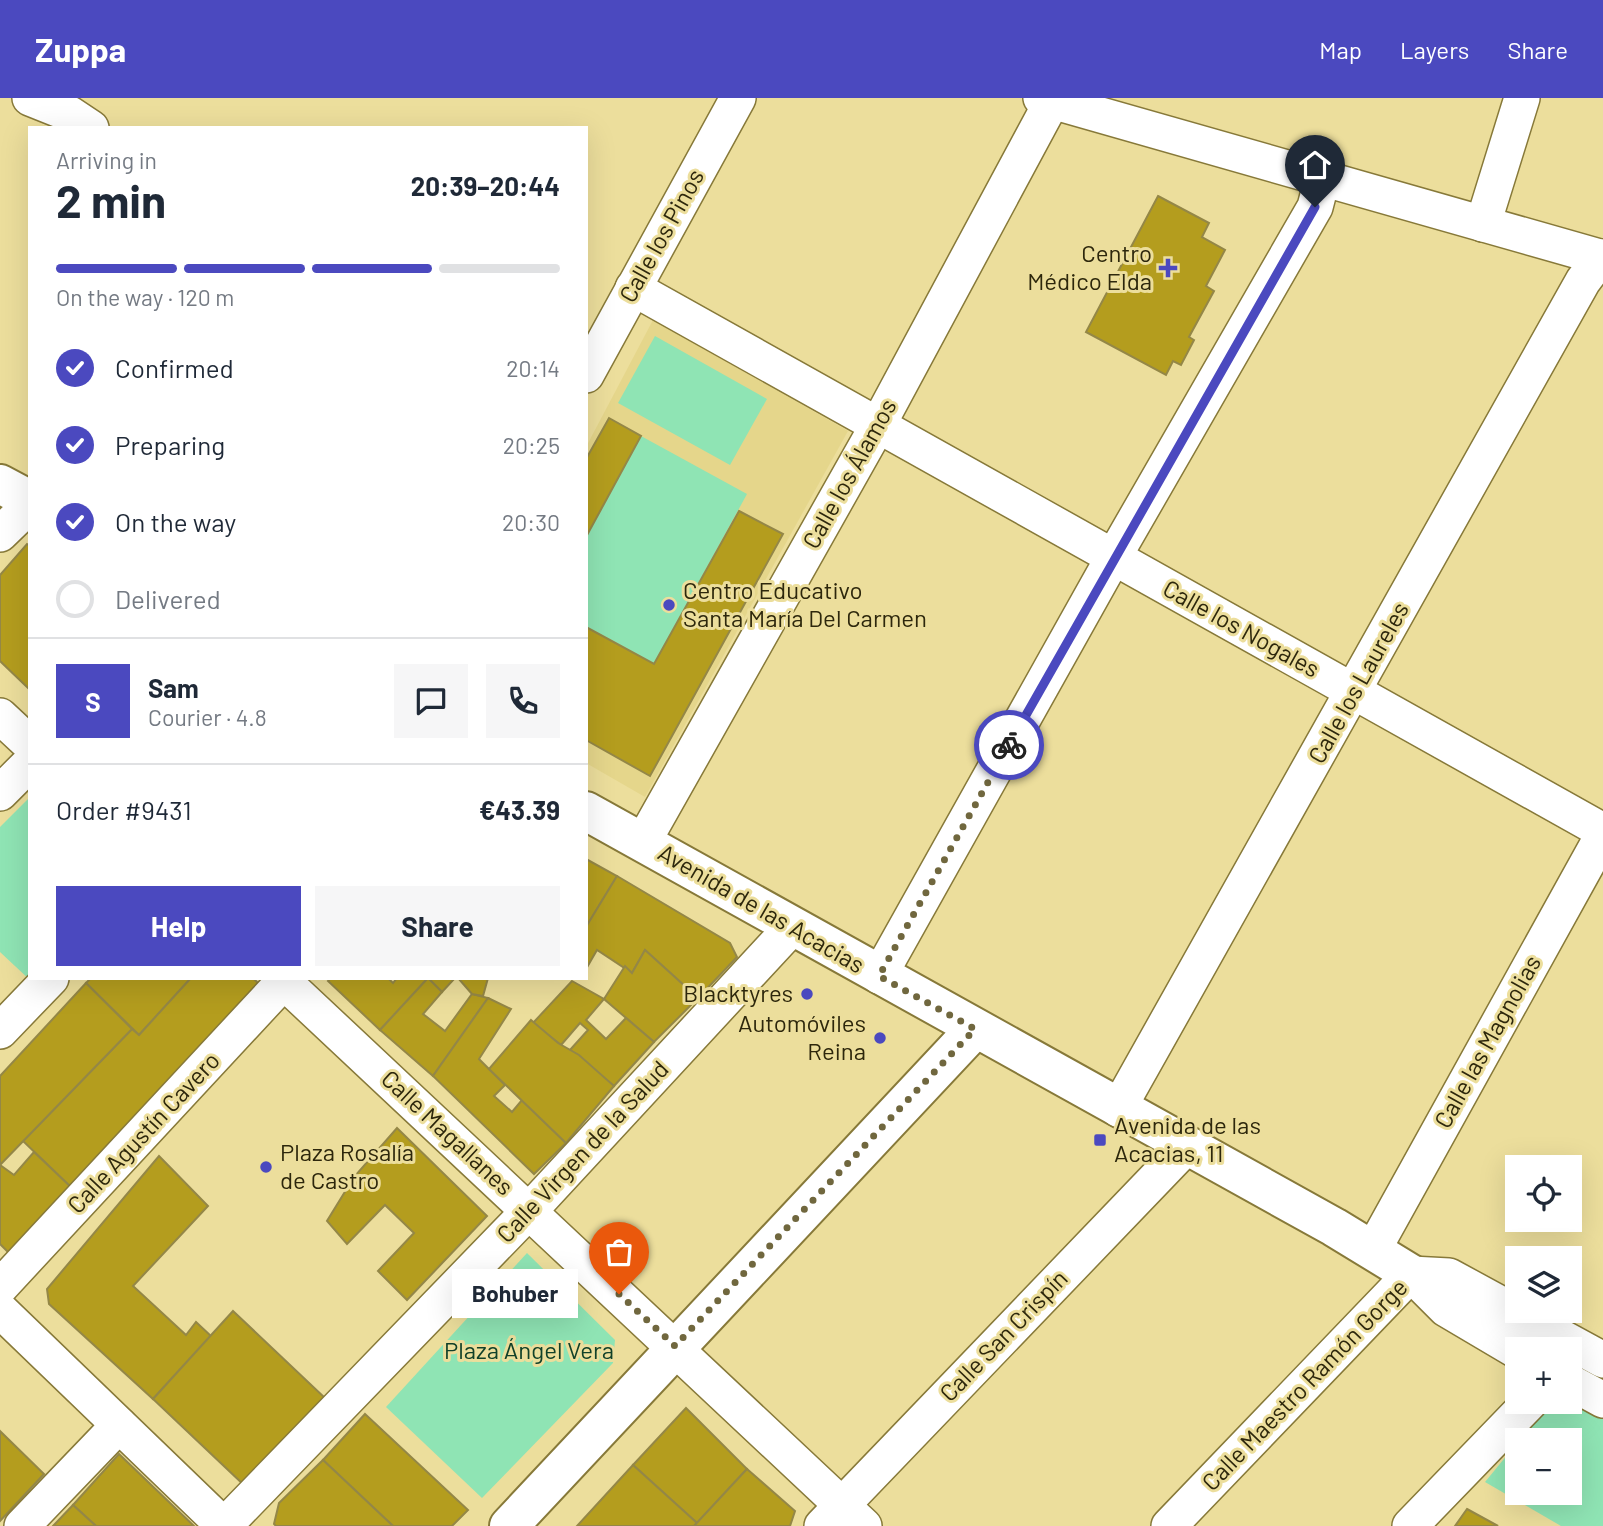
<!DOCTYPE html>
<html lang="en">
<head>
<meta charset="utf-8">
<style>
	body { margin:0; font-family:Barlow,sans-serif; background:#f6f6f7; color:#1f2937; height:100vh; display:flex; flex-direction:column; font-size:26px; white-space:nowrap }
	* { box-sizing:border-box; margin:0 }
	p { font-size:23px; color:#747a83 }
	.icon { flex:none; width:38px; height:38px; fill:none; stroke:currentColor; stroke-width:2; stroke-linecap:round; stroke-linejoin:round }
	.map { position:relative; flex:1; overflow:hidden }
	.side { position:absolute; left:28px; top:28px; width:560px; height:854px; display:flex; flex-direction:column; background:#fff; border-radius:0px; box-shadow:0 7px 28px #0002 }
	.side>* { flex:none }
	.controls { position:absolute; left:1505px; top:1057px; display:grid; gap:14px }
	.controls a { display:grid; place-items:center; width:77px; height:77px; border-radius:0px; background:#fff; box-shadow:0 7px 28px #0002; font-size:35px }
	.pin { position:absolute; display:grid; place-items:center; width:60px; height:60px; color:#fff; margin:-72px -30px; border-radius:50% 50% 50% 0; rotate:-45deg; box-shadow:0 0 7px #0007 }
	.pin .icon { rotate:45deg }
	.courier { position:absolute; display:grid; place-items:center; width:70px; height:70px; margin:-35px; border:5px solid #4b49bf; border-radius:50%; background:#fff; color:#222; box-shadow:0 2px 9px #0007 }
	.bubble { position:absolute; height:49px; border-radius:0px; background:#fff; box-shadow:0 7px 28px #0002; font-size:23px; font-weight:700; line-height:49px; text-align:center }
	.summary em { font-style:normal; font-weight:700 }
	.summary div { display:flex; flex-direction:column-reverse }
	.summary { display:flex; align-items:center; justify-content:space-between; height:119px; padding:0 28px }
	h1 { font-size:46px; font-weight:700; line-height:52px }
	.bar { display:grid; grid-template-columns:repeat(4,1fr); gap:10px 7px; align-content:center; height:84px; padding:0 28px }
	.bar i { height:9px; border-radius:5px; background:#e0e1e3 }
	.bar .on { background:#4b49bf }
	.bar p { grid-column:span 4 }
	.line { display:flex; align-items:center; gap:18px; padding:0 28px; border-top:2px solid #e0e1e3 }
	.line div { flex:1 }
	.round { display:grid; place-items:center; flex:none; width:74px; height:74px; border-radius:0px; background:#f6f6f7 }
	ol { padding:0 28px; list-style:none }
	li { display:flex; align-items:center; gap:21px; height:77px }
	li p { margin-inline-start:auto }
	li .icon { padding:7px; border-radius:50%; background:#4b49bf; color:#fff; stroke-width:4 }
	li:last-child { color:#747a83 }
	li i { width:38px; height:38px; border:4px solid #e0e1e3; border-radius:50% }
	.button { display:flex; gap:14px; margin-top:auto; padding:14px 28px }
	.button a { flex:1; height:80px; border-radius:0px; background:#4b49bf; color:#fff; font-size:28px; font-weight:700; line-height:80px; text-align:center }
	.button a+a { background:#f6f6f7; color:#1f2937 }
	header { display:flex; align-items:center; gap:42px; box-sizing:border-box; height:98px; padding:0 35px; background:#4b49bf; color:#fff }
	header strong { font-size:33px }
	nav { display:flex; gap:38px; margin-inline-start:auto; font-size:24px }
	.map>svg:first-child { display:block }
</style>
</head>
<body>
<header>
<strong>Zuppa</strong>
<nav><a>Map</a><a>Layers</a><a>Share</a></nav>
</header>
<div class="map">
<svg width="1603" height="1428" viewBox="0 0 1603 1428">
	<rect width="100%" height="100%" fill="#ecde9c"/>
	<!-- built -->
	<polygon fill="#e5d68b" points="653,222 848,333 645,699 586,665 586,349"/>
	<!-- green -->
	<g fill="#8fe4b4">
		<polygon points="655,238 767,301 730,367 618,305"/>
		<polygon points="641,338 747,396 654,566 586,529 586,439"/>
		<polygon points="30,699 30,880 31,883 0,854 0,729"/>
		<polygon points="527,1155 615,1242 613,1265 482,1400 386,1309"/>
		<polygon points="1552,1304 1570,1304 1603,1317 1603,1428 1561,1428 1485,1384 1517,1345 1517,1395 1570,1395 1570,1342 1520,1342"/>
	</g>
	<!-- building -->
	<g fill="#b49d1e" stroke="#948747" stroke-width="2">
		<polygon points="1158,98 1209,125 1202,139 1225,152 1206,188 1214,193 1189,239 1194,242 1181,267 1173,263 1166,277 1086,234"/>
		<polygon points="609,320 641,338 586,439 586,361"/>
		<polygon points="739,413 783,436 650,678 586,642 586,529 654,566"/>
		<polygon points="27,446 30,448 30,592 0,563 0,477"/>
		<polygon points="586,761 617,778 586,829"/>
		<polygon points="617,778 730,845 737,859 698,900 645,852 632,875 597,852 586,871 586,829"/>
		<polygon points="645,852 698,900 654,944 604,901 625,868 632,875"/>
		<polygon points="91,880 191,880 139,937 86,885"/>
		<polygon points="191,880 253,880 260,887 76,1094 23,1043 132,931 139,937"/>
		<polygon points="331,880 388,880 393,885 397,880 428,880 380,932 328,883"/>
		<polygon points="428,880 455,880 442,894"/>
		<polygon points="428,880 442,894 423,916 445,933 472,896 488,900 433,978 380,932"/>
		<polygon points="458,880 488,880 483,898 472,896"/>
		<polygon points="572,883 604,901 586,922 606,941 626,920 654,944 614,988 570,952 588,932 580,925 561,947 533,925"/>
		<polygon points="86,885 132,931 0,1067 0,978"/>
		<polygon points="488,900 511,911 479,961 505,987 494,998 512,1014 522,1002 566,1045 534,1076 433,978"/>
		<polygon points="531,922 558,945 579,957 614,988 566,1045 489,971"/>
		<polygon points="397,1030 487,1118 407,1202 378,1173 414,1135 385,1107 347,1146 327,1123 354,1079"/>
		<polygon points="34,1054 76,1094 15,1161 0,1146 0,1067 14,1077"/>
		<polygon points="159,1058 208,1108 133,1188 186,1237 196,1224 211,1238 153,1301 49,1206 47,1191"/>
		<polygon points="233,1213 325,1300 245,1388 153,1301"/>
		<polygon points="686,1310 747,1371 697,1425 633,1367"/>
		<polygon points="365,1316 468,1412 452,1428 393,1428 323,1362"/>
		<polygon points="0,1333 44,1376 0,1423"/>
		<polygon points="119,1356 194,1428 96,1428 73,1407"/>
		<polygon points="323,1362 393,1428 276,1428 274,1426 279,1405"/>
		<polygon points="633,1367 697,1425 694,1428 577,1428"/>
		<polygon points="747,1371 795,1413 790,1428 694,1428"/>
		<polygon points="73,1407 96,1428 53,1428"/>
		<polygon points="1467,1411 1498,1428 1455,1428"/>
	</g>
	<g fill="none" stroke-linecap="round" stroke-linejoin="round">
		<defs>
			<g id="street">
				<polyline points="30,0 70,16 91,30"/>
				<polyline points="1041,0 1603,160"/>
				<polyline points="1483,126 1522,0"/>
				<polyline points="633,190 1603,733"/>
				<polyline points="586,277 738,0"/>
				<polyline points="0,436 30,407"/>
				<polyline points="0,618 30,646"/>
				<polyline points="0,695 30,665"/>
				<polyline points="643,744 878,327 1051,5"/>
				<polyline points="879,878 1113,460 1315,109 1322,82"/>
				<polyline points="280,880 864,1428"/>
				<polyline points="0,933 51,880"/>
				<polyline points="1118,1011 1583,183 1601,159"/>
				<polyline points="1373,1152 1603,737"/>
				<polyline points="1411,1176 1449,1178 1603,1262"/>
				<polyline points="1411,1176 1446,1211 1517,1253"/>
				<polyline points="0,1189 287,880"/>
				<polyline points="0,1212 224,1428"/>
				<polyline points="1570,1284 1603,1302"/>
				<polyline points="22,1428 119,1327"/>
				<polyline points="224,1428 530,1112 793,828"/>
				<polyline points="822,1428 1186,1049"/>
				<polyline points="1169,1428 1411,1176"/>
				<polyline points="1410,1428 1530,1304"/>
			</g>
			<g id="secondary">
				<polyline points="0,386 30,402"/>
				<polyline points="586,713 1334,1129 1411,1176"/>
				<polyline points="509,1428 975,931"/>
			</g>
		</defs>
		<!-- street casing -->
		<use href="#street" stroke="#877939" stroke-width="38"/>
		<!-- secondary casing -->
		<use href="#secondary" stroke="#877939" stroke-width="42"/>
		<!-- street -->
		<use href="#street" stroke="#fff" stroke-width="35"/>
		<!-- secondary -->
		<use href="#secondary" stroke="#fff" stroke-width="38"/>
	</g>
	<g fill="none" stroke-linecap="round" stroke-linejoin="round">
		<!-- done -->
		<polyline stroke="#70673e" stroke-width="7" stroke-dasharray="0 12.6" points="619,1196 675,1248 975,931 879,878 1009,647"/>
		<!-- route -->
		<polyline stroke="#4b49bf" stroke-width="9" points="1009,647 1315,109"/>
	</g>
	<!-- markers -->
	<g fill="#4b49bf" stroke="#ecde9c" stroke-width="2.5">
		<path d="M1164.5 159.5h7v7h7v7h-7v7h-7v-7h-7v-7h7z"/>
		<circle cx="669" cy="507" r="7"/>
		<circle cx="807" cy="896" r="7"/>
		<circle cx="880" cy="940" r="7"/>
		<rect x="1093" y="1035" width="14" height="14" rx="3.5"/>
		<circle cx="266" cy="1069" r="7"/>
	</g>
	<g text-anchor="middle" stroke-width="6" stroke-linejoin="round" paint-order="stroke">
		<!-- street labels -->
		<g font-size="24" fill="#2d270c" stroke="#ecde9c">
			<text transform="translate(662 138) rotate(-61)" y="8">Calle los Pinos</text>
			<text transform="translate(850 376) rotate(-61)" y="8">Calle los Álamos</text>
			<text transform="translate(1241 531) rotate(29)" y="8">Calle los Nogales</text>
			<text transform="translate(1359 585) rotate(-61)" y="8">Calle los Laureles</text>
			<text transform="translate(761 811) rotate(30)" y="8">Avenida de las Acacias</text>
			<text transform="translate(1488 944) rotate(-61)" y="8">Calle las Magnolias</text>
			<text transform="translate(144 1035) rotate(-47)" y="8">Calle Agustín Cavero</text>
			<text transform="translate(447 1035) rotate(43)" y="8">Calle Magallanes</text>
			<text transform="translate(583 1054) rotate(-47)" y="8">Calle Virgen de la Salud</text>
			<text transform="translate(1004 1238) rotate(-46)" y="8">Calle San Crispín</text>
			<text transform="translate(1305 1287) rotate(-46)" y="8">Calle Maestro Ramón Gorge</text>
		</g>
		<!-- poi labels -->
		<g font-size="24" fill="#2d270c" stroke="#ecde9c" text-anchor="end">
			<text x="1152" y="164">Centro<tspan x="1152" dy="28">Médico Elda</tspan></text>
			<text x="683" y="501" text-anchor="start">Centro Educativo<tspan x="683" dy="28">Santa María Del Carmen</tspan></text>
			<text x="793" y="904">Blacktyres</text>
			<text x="866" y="934">Automóviles<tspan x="866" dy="28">Reina</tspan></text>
			<text x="1114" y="1036" text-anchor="start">Avenida de las<tspan x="1114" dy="28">Acacias, 11</tspan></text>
			<text x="280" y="1063" text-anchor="start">Plaza Rosalía<tspan x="280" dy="28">de Castro</tspan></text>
		</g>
		<!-- park labels -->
		<g font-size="24" fill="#114129" stroke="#ecde9c">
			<text x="529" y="1261">Plaza Ángel Vera</text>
		</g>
	</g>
</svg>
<div class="controls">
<a><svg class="icon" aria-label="locate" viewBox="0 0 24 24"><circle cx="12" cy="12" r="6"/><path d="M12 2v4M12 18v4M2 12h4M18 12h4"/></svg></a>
<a><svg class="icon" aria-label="layers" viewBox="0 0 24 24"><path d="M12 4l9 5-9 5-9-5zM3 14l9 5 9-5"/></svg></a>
<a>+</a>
<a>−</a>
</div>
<div class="pin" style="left:619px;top:1196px;background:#ea580c"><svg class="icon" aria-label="bag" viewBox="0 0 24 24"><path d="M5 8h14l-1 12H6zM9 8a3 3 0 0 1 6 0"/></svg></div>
<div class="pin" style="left:1315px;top:109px;background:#1f2937"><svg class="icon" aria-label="home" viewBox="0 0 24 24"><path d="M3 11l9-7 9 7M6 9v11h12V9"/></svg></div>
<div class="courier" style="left:1009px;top:647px"><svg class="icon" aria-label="bike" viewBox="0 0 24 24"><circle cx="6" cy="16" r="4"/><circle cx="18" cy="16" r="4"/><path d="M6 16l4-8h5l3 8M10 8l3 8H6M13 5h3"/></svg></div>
<div class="bubble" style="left:452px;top:1171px;width:126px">Bohuber</div>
<section class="side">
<div class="summary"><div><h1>2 min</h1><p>Arriving in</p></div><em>20:39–20:44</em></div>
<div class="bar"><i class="on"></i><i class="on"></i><i class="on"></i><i></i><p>On the way · 120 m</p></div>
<ol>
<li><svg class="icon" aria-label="check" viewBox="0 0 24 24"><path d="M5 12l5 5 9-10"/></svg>Confirmed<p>20:14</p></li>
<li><svg class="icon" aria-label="check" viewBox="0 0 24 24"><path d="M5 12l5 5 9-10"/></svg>Preparing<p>20:25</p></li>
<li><svg class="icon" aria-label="check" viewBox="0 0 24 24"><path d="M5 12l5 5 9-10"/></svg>On the way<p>20:30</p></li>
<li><i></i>Delivered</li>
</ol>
<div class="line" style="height:126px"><b class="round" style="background:#4b49bf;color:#fff">S</b><div><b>Sam</b><p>Courier · 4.8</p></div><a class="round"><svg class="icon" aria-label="chat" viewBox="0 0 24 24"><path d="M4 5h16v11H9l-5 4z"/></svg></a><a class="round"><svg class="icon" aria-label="phone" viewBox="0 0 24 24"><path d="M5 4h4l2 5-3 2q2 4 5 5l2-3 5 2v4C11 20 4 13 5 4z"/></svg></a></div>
<div class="line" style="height:91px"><div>Order #9431</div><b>€43.39</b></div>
<div class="button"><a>Help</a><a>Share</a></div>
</section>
</div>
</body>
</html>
